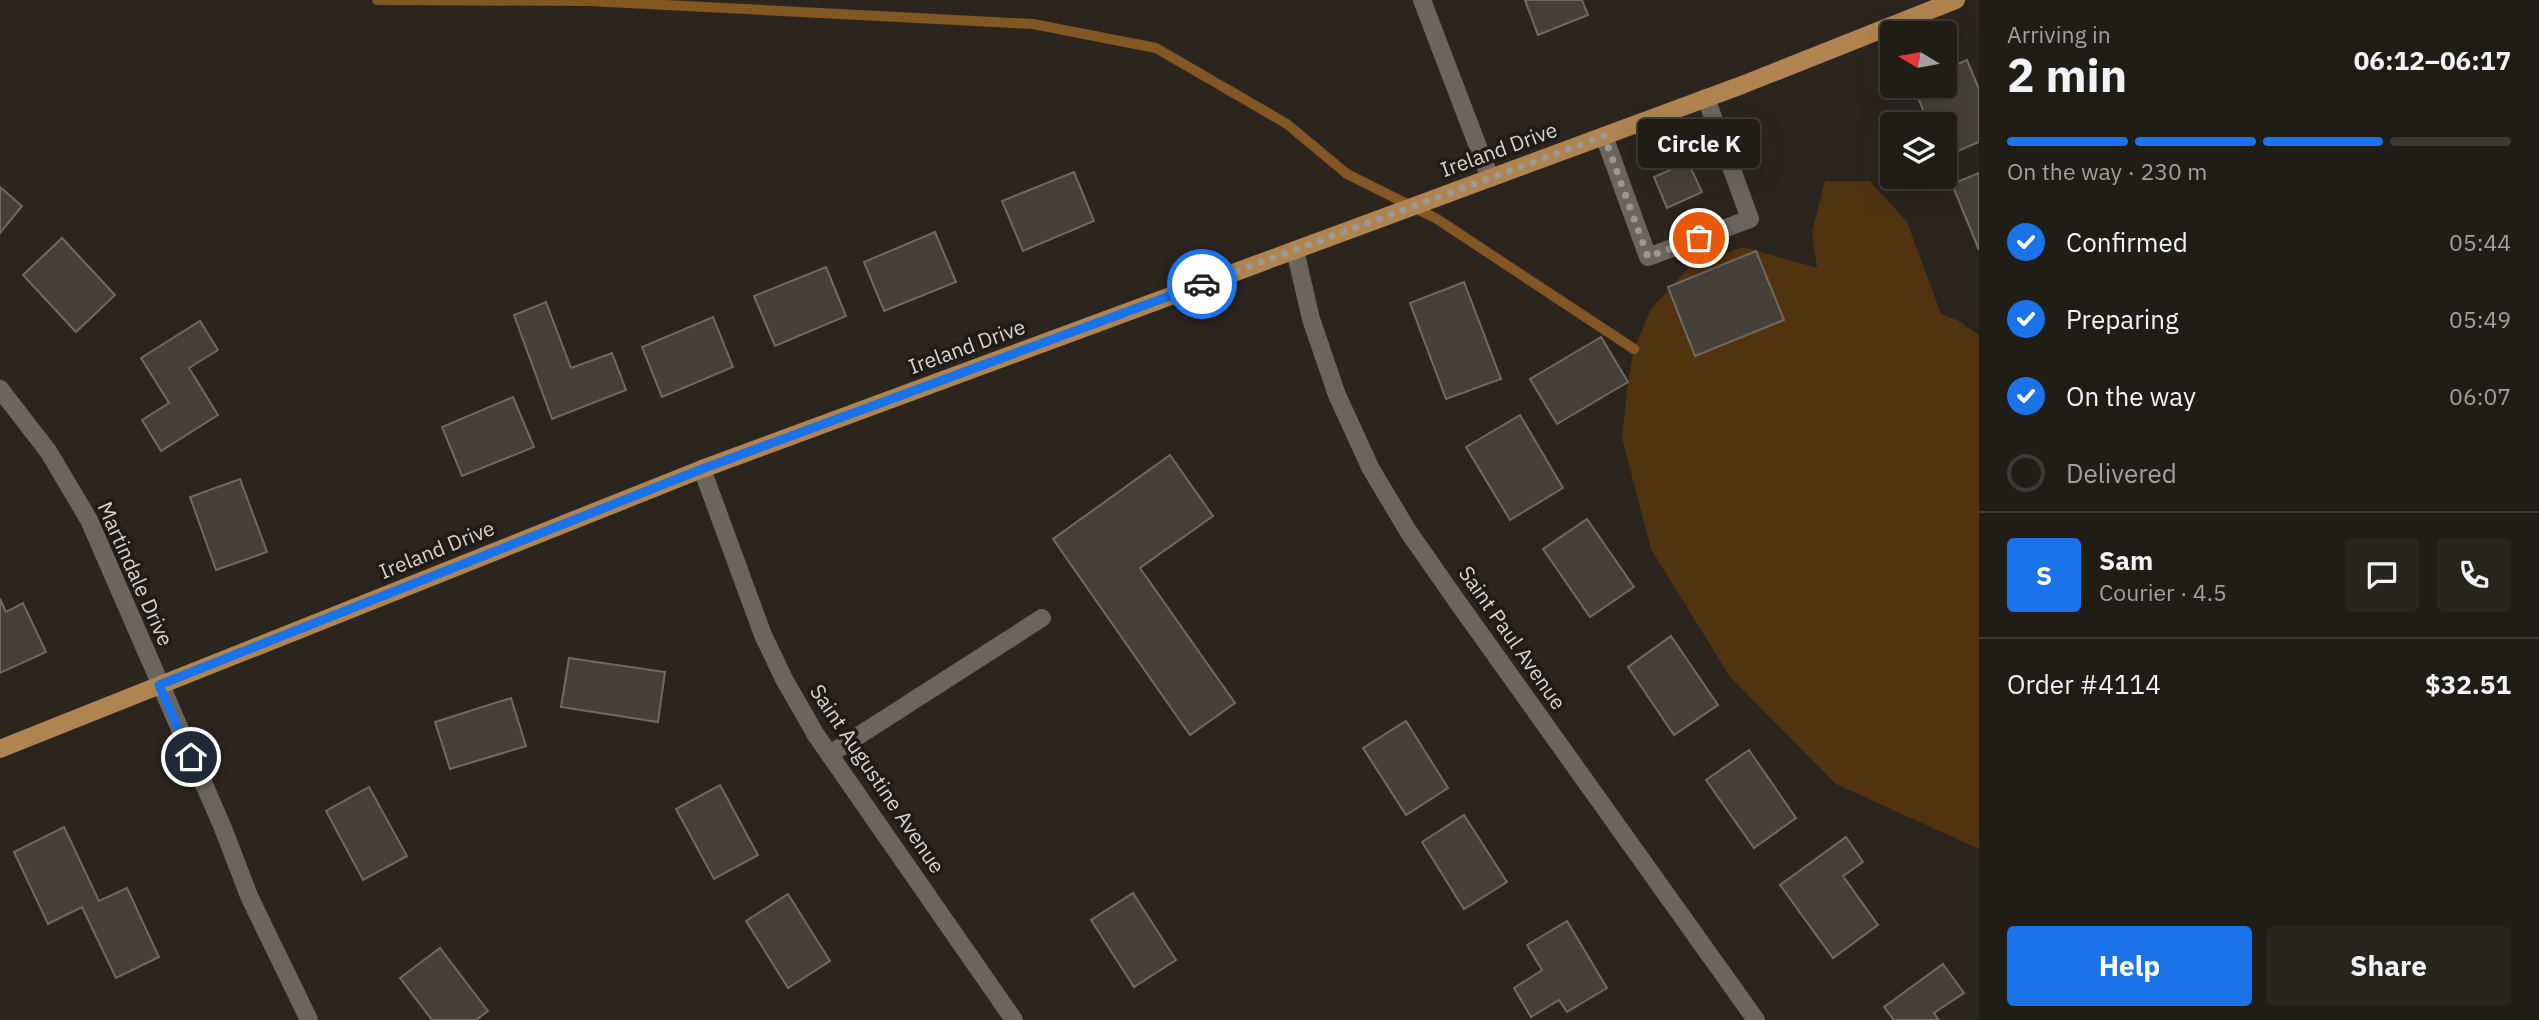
<!DOCTYPE html>
<html lang="en">
<head>
<meta charset="utf-8">
<style>
	body { margin:0; font-family:"IBM Plex Sans",sans-serif; background:#28251f; color:#f1f3f6; height:100vh; display:flex; flex-direction:column; font-size:26px; white-space:nowrap }
	* { box-sizing:border-box; margin:0 }
	p { font-size:23px; color:#a2a1a1 }
	.icon { flex:none; width:38px; height:38px; fill:none; stroke:currentColor; stroke-width:2; stroke-linecap:round; stroke-linejoin:round }
	.map { position:relative; flex:1; overflow:hidden }
	.side { display:flex; flex-direction:column; background:#201c16; width:560px }
	.side>* { flex:none }
	.needle { width:46px; rotate:280deg }
	.buttons { position:absolute; left:1880px; top:21px; display:grid; gap:14px }
	.buttons a { display:grid; place-items:center; width:77px; height:77px; border-radius:7px; background:#201c16; box-shadow:0 7px 28px #0002,0 0 0 2px #3d3a35; font-size:35px }
	.pin { position:absolute; display:grid; place-items:center; width:60px; height:60px; color:#fff; margin:-30px; border:4px solid #fff; border-radius:50%; box-shadow:0 2px 7px #0007 }
	.courier { position:absolute; display:grid; place-items:center; width:70px; height:70px; margin:-35px; border:5px solid #1a73e8; border-radius:50%; background:#fff; color:#222; box-shadow:0 2px 9px #0007 }
	.bubble { position:absolute; height:49px; border-radius:7px; background:#201c16; box-shadow:0 7px 28px #0002,0 0 0 2px #3d3a35; font-size:23px; font-weight:800; line-height:49px; text-align:center }
	.headline em { font-style:normal; font-weight:800 }
	.headline div { display:flex; flex-direction:column-reverse }
	.headline { display:flex; align-items:center; justify-content:space-between; height:119px; padding:0 28px }
	h1 { font-size:46px; font-weight:800; line-height:52px }
	.bar { display:grid; grid-template-columns:repeat(4,1fr); gap:10px 7px; align-content:center; height:84px; padding:0 28px }
	.bar i { height:9px; border-radius:5px; background:#3d3a35 }
	.bar .on { background:#1a73e8 }
	.bar p { grid-column:span 4 }
	.line { display:flex; align-items:center; gap:18px; padding:0 28px; border-top:2px solid #3d3a35 }
	.line div { flex:1 }
	.round { display:grid; place-items:center; flex:none; width:74px; height:74px; border-radius:7px; background:#28251f }
	ol { padding:0 28px; list-style:none }
	li { display:flex; align-items:center; gap:21px; height:77px }
	li p { margin-inline-start:auto }
	li .icon { padding:7px; border-radius:50%; background:#1a73e8; color:#fff; stroke-width:4 }
	li:last-child { color:#a2a1a1 }
	li i { width:38px; height:38px; border:4px solid #3d3a35; border-radius:50% }
	.action { display:flex; gap:14px; margin-top:auto; padding:14px 28px }
	.action a { flex:1; height:80px; border-radius:7px; background:#1a73e8; color:#fff; font-size:28px; font-weight:800; line-height:80px; text-align:center }
	.action a+a { background:#28251f; color:#f1f3f6 }
	main { display:flex; flex:1; min-height:0 }
	.map>svg:first-child { display:block }
</style>
</head>
<body>
<main>
<div class="map">
<svg width="1979" height="1020" viewBox="0 0 1979 1020">
	<rect width="100%" height="100%" fill="#2b251e"/>
	<!-- green -->
	<polygon fill="#51330f" points="1825,181 1870,181 1907,222 1941,314 1957,320 1979,335 1979,849 1836,784 1730,677 1651,549 1622,438 1628,382 1634,349 1651,309 1692,264 1744,247 1817,268 1812,232"/>
	<g fill="none" stroke-linecap="round" stroke-linejoin="round">
		<!-- stream -->
		<polyline stroke="#835721" stroke-width="10" points="377,0 588,1 1033,24 1156,48 1287,124 1347,174 1437,219 1634,349"/>
	</g>
	<!-- building -->
	<g fill="#474039" stroke="#716a63" stroke-width="2">
		<polygon points="1525,0 1582,0 1588,15 1538,35"/>
		<polygon points="1967,60 1979,89 1979,142 1944,157 1944,124 1929,124 1913,86 1944,86 1944,70"/>
		<polygon points="1688,162 1702,192 1667,208 1654,177"/>
		<polygon points="1074,172 1094,221 1023,251 1002,201"/>
		<polygon points="1979,173 1979,250 1952,184"/>
		<polygon points="0,187 22,206 0,233"/>
		<polygon points="935,232 956,282 884,311 864,262"/>
		<polygon points="62,238 115,295 76,332 23,275"/>
		<polygon points="1756,251 1784,320 1695,356 1668,287"/>
		<polygon points="826,267 846,316 775,346 754,296"/>
		<polygon points="1464,282 1501,379 1446,399 1410,303"/>
		<polygon points="546,302 571,368 612,353 626,390 552,419 514,315"/>
		<polygon points="713,317 733,367 662,397 642,347"/>
		<polygon points="200,321 218,350 189,368 218,415 161,451 142,420 169,403 141,358"/>
		<polygon points="1601,337 1628,382 1557,424 1530,379"/>
		<polygon points="513,397 534,447 462,476 442,427"/>
		<polygon points="1520,415 1563,488 1510,520 1466,447"/>
		<polygon points="1170,455 1213,516 1140,568 1235,703 1190,735 1053,539"/>
		<polygon points="240,479 267,552 216,570 190,497"/>
		<polygon points="1587,519 1634,587 1590,617 1543,549"/>
		<polygon points="0,599 6,612 23,603 46,652 0,673"/>
		<polygon points="1671,636 1718,705 1674,735 1628,667"/>
		<polygon points="569,658 665,672 658,722 561,707"/>
		<polygon points="511,698 526,746 450,769 435,722"/>
		<polygon points="1406,721 1448,788 1406,815 1363,748"/>
		<polygon points="1749,750 1796,818 1754,848 1706,780"/>
		<polygon points="720,785 758,855 714,879 676,809"/>
		<polygon points="369,787 407,856 363,880 326,811"/>
		<polygon points="1464,815 1507,882 1464,909 1422,842"/>
		<polygon points="64,827 99,901 127,888 159,957 116,978 82,907 48,924 14,852"/>
		<polygon points="1846,837 1863,862 1843,876 1878,925 1833,958 1780,885"/>
		<polygon points="1133,893 1176,960 1134,987 1091,920"/>
		<polygon points="788,894 830,961 788,988 746,921"/>
		<polygon points="1567,921 1607,988 1567,1012 1559,1000 1531,1017 1514,988 1542,970 1527,945"/>
		<polygon points="440,948 488,1011 476,1020 432,1020 400,978"/>
		<polygon points="1943,964 1964,993 1934,1013 1939,1020 1894,1020 1884,1007"/>
	</g>
	<g fill="none" stroke-linecap="round" stroke-linejoin="round">
		<!-- minor -->
		<g stroke="#6c655e" stroke-width="18">
			<polyline points="1422,0 1490,178"/>
			<polyline points="1604,136 1648,257 1750,219 1706,98"/>
			<polyline points="1295,250 1311,319 1337,395 1371,469 1408,531 1454,597 1756,1020"/>
			<polyline points="0,389 48,451 89,520 223,828 249,896 309,1020"/>
			<polyline points="702,469 763,635 784,679 816,735 1014,1020"/>
			<polyline points="830,754 1042,618"/>
		</g>
		<!-- major -->
		<polyline stroke="#b08450" stroke-width="18" points="0,749 702,469 1742,85 1956,0"/>
	</g>
	<g fill="none" stroke-linecap="round" stroke-linejoin="round">
		<!-- done -->
		<polyline stroke="#9b9792" stroke-width="7" stroke-dasharray="0 12.6" points="1202,284 1604,136 1648,257 1699,238"/>
		<!-- route -->
		<polyline stroke="#1a73e8" stroke-width="9" points="191,757 159,685 702,469 1202,284"/>
	</g>
	<g text-anchor="middle" stroke-width="7" stroke-linejoin="round" paint-order="stroke">
		<!-- street labels -->
		<g font-size="21" fill="#d8d4d0" stroke="#211b15">
			<text transform="translate(1499 150) rotate(-20)" y="7">Ireland Drive</text>
			<text transform="translate(967 347) rotate(-20)" y="7">Ireland Drive</text>
			<text transform="translate(437 550) rotate(-22)" y="7">Ireland Drive</text>
			<text transform="translate(135 574) rotate(66)" y="7">Martindale Drive</text>
			<text transform="translate(1512 638) rotate(55)" y="7">Saint Paul Avenue</text>
			<text transform="translate(877 779) rotate(56)" y="7">Saint Augustine Avenue</text>
		</g>
	</g>
</svg>
<div class="buttons">
<a><svg class="needle" viewBox="-14 -14 28 28"><path d="M0-13l5 13h-10z" fill="#e53935"/><path d="M0 13l5-13h-10z" fill="#a2a1a1"/></svg></a>
<a><svg class="icon" aria-label="layers" viewBox="0 0 24 24"><path d="M12 4l9 5-9 5-9-5zM3 14l9 5 9-5"/></svg></a>
</div>
<div class="pin" style="left:1699px;top:238px;background:#ea580c"><svg class="icon" aria-label="bag" viewBox="0 0 24 24"><path d="M5 8h14l-1 12H6zM9 8a3 3 0 0 1 6 0"/></svg></div>
<div class="pin" style="left:191px;top:757px;background:#1f2937"><svg class="icon" aria-label="home" viewBox="0 0 24 24"><path d="M3 11l9-7 9 7M6 9v11h12V9"/></svg></div>
<div class="courier" style="left:1202px;top:284px"><svg class="icon" aria-label="car" viewBox="0 0 24 24"><path d="M5 17H2v-5l4-1 3-4h7l3 4 3 1v5h-3M9 17h6M6 11h13"/><circle cx="7" cy="17" r="2"/><circle cx="17" cy="17" r="2"/></svg></div>
<div class="bubble" style="left:1638px;top:119px;width:122px">Circle K</div>
</div>
<section class="side">
<div class="headline"><div><h1>2 min</h1><p>Arriving in</p></div><em>06:12–06:17</em></div>
<div class="bar"><i class="on"></i><i class="on"></i><i class="on"></i><i></i><p>On the way · 230 m</p></div>
<ol>
<li><svg class="icon" aria-label="check" viewBox="0 0 24 24"><path d="M5 12l5 5 9-10"/></svg>Confirmed<p>05:44</p></li>
<li><svg class="icon" aria-label="check" viewBox="0 0 24 24"><path d="M5 12l5 5 9-10"/></svg>Preparing<p>05:49</p></li>
<li><svg class="icon" aria-label="check" viewBox="0 0 24 24"><path d="M5 12l5 5 9-10"/></svg>On the way<p>06:07</p></li>
<li><i></i>Delivered</li>
</ol>
<div class="line" style="height:126px"><b class="round" style="background:#1a73e8;color:#fff">S</b><div><b>Sam</b><p>Courier · 4.5</p></div><a class="round"><svg class="icon" aria-label="chat" viewBox="0 0 24 24"><path d="M4 5h16v11H9l-5 4z"/></svg></a><a class="round"><svg class="icon" aria-label="phone" viewBox="0 0 24 24"><path d="M5 4h4l2 5-3 2q2 4 5 5l2-3 5 2v4C11 20 4 13 5 4z"/></svg></a></div>
<div class="line" style="height:91px"><div>Order #4114</div><b>$32.51</b></div>
<div class="action"><a>Help</a><a>Share</a></div>
</section>
</main>
</body>
</html>
